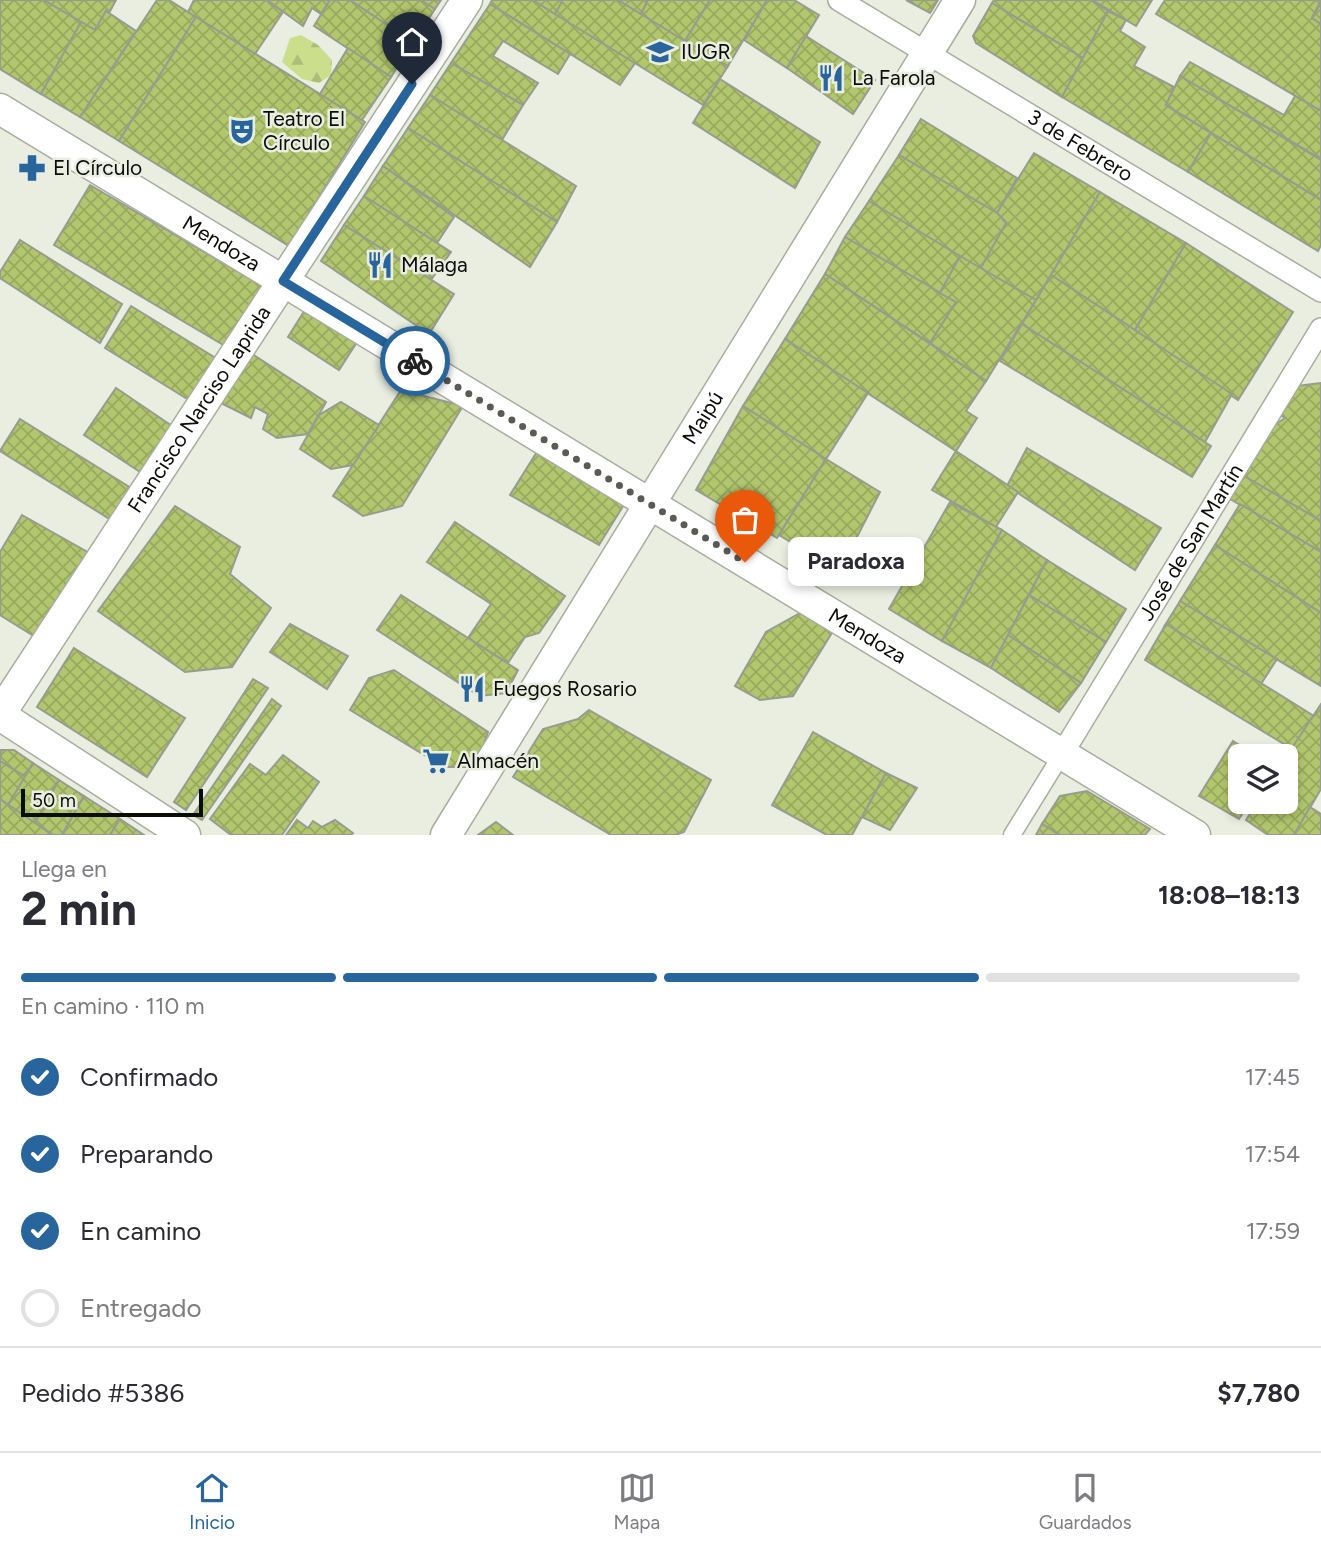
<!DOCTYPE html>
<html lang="es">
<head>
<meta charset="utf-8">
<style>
	body { margin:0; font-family:Figtree,sans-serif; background:#f7f7f7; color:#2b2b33; height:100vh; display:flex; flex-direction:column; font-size:26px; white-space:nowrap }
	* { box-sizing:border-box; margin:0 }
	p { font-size:23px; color:#7c7c81 }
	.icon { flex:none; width:38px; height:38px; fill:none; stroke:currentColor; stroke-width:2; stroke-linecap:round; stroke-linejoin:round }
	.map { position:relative; height:835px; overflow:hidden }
	.details { display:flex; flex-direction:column; background:#fff; flex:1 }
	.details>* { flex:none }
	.buttons { position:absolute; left:1228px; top:744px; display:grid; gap:14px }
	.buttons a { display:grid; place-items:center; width:70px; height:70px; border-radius:10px; background:#fff; box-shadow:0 4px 10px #0003; font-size:35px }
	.scale { position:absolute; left:21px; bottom:18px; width:182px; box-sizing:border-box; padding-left:7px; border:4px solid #0b0c08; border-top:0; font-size:19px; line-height:24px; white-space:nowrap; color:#0b0c08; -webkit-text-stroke:5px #eaeee1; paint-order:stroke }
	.pin { position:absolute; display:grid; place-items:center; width:60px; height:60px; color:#fff; margin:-72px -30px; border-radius:50% 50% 50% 0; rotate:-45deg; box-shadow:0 0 7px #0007 }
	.pin .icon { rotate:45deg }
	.courier { position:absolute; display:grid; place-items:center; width:70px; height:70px; margin:-35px; border:5px solid #28659c; border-radius:50%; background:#fff; color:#222; box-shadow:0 2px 9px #0007 }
	.bubble { position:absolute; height:49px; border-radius:10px; background:#fff; box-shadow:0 4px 10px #0003; font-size:23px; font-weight:700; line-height:49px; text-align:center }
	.summary em { font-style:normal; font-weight:700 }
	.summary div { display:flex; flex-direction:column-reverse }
	.summary { display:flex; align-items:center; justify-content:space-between; height:119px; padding:0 21px }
	h1 { font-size:46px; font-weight:700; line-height:52px }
	.bar { display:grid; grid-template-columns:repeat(4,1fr); gap:10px 7px; align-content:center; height:84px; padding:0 21px }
	.bar i { height:9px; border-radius:5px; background:#e1e1e2 }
	.bar .current { background:#28659c }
	.bar p { grid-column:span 4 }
	.line { display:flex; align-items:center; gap:18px; padding:0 21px; border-top:2px solid #e1e1e2 }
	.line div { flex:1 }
	ol { padding:0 21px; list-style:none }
	li { display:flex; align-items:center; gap:21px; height:77px }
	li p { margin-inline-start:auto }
	li .icon { padding:7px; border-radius:50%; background:#28659c; color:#fff; stroke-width:4 }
	li:last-child { color:#7c7c81 }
	li i { width:38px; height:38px; border:4px solid #e1e1e2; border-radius:50% }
	.tabs { display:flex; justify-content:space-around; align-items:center; height:98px; border-top:2px solid #e1e1e2; background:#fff; font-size:19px; color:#7c7c81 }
	.tabs a { display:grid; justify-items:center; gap:4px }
	.tabs .current { color:#28659c }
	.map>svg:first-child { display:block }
</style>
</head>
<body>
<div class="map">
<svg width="1321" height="835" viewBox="0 0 1321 835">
	<defs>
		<pattern id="forest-firs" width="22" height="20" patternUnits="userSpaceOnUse" patternTransform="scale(1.75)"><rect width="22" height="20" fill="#cade8c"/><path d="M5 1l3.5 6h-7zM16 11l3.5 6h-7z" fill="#acbd77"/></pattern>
		<pattern id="building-cross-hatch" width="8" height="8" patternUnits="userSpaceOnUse" patternTransform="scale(1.75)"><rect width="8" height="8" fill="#b2c66e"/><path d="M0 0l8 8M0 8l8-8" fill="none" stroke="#98a95e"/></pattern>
	</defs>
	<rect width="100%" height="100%" fill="#eaeee1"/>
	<!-- forest -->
	<polygon fill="url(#forest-firs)" points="301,35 318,45 332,60 331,75 319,83 302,79 282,62 290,38"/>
	<!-- building -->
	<g fill="url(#building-cross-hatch)" stroke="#989b8f" stroke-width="2">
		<polygon points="0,0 44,0 81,22 41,94 0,69"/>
		<polygon points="44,0 116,0 109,13 106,11 95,30"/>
		<polygon points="157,0 169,0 196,17 119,141 80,117"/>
		<polygon points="194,0 267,0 283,12 255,54 188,12"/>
		<polygon points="267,0 330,0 321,14 312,8 303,26"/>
		<polygon points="330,0 350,0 413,42 391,77 314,26"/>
		<polygon points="350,0 421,0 435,9 413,42"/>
		<polygon points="421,0 441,0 435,9"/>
		<polygon points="492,0 533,0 635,63 620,85 490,4"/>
		<polygon points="533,0 563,0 555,14"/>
		<polygon points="563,0 618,0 728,66 703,105 555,14"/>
		<polygon points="618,0 648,0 641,14"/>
		<polygon points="648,0 710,0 685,41 641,14"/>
		<polygon points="710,0 767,0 728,66 685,41"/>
		<polygon points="767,0 794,0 819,15 787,68 744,40"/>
		<polygon points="906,0 938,0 930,13"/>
		<polygon points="994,0 1090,0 1108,11 1083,58 992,3"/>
		<polygon points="1092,0 1152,0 1136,26"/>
		<polygon points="1165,0 1321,0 1312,18 1321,24 1321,111 1156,14"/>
		<polygon points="992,3 1083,58 1062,97 976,43 973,36"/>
		<polygon points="1321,3 1321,24 1312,18"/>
		<polygon points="490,4 570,54 558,74 503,41 493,56 538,83 523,105 451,63"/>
		<polygon points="106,11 136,31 80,117 41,94 81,22 95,30"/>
		<polygon points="1108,11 1126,20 1120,31 1145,47 1134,66 1174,87 1166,105 1211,133 1188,172 1062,97"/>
		<polygon points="196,17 365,122 289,246 119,141"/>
		<polygon points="806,36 875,80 853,114 787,68"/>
		<polygon points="348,48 391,77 362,120 320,94"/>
		<polygon points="1190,62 1284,115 1295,96 1321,111 1321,159 1180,76"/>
		<polygon points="451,63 523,105 502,140 430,95"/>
		<polygon points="1180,76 1321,160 1321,200 1166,105"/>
		<polygon points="720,79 820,142 795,188 693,123"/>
		<polygon points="430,95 576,186 557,222 408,128"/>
		<polygon points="921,119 1017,178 997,213 899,155"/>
		<polygon points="408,128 557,222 530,267 383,166"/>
		<polygon points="1211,133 1321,200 1321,245 1318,251 1188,172"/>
		<polygon points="1034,153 1100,192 1036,300 980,269 1006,223 997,213"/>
		<polygon points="899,155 997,213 1006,223 980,269 869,201"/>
		<polygon points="383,166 454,217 437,243 364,196"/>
		<polygon points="90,185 266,288 230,349 54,245"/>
		<polygon points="1100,192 1186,243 1135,330 1051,275"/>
		<polygon points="364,196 451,252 431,280 344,225"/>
		<polygon points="869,201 960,256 940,293 845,237"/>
		<polygon points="344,225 454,294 429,334 321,261"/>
		<polygon points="845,237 956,302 930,343 825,274"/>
		<polygon points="20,240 122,304 100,343 0,278 0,272"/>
		<polygon points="1186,243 1293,312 1238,400 1135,330"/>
		<polygon points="960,256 1036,300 986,381 930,343 956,302 940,293"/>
		<polygon points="825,274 986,381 966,411 977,418 956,451 785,339"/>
		<polygon points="1051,275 1232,394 1205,442 1022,324"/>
		<polygon points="131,306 219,360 192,402 105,348"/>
		<polygon points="303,313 312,314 357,342 339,370 288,337"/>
		<polygon points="1022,324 1211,446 1192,477 1000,361"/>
		<polygon points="785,339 868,393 826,459 743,406"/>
		<polygon points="249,352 326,402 308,434 277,438 263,429 268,414 255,407 251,418 217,401"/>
		<polygon points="1321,383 1321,521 1244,476 1273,426 1285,418 1278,414 1297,386"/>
		<polygon points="116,388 178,430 146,476 84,435"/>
		<polygon points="401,390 463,406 402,506 363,516 333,496"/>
		<polygon points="341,402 379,425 353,465 331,469 300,449 319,415"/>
		<polygon points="743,406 826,459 777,538 696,490"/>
		<polygon points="20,419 136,491 116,523 0,451"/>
		<polygon points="1027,448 1161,528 1135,570 1007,486"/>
		<polygon points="538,450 625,503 599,545 510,495"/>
		<polygon points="956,451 1018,492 996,527 932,490"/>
		<polygon points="826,459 880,492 839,572 779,535"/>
		<polygon points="1244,476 1321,521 1321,552 1230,499"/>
		<polygon points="950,502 1002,530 942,641 889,609"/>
		<polygon points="1240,504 1321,552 1321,613 1215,545"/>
		<polygon points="175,506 240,547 230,574 271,608 232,667 185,672 98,611"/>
		<polygon points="22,515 93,555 42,641 0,615 0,552"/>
		<polygon points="455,522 565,596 539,633 525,637 508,663 468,638 491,604 427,562"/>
		<polygon points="1002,530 1047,560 991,668 942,641"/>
		<polygon points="1215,545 1321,613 1321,686 1180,601"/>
		<polygon points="1047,560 1126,609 1106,642 1029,595"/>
		<polygon points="401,595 518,670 506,693 479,696 377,630"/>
		<polygon points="1029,595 1106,642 1081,683 1008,635"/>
		<polygon points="1180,601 1277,659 1261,684 1164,627"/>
		<polygon points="802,612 833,631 793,696 760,700 735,686 766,632"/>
		<polygon points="290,624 348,656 327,689 270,652"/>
		<polygon points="1166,624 1314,716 1292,749 1145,660"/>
		<polygon points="1008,635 1081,683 1059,712 991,668"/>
		<polygon points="74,648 185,718 147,777 37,707"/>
		<polygon points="394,670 488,732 476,767 444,767 350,710 369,678"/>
		<polygon points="253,679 268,688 186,810 174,802"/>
		<polygon points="272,699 281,706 202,820 193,815"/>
		<polygon points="1321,704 1321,789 1294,835 1268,835 1246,820 1258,802 1286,802 1286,757"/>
		<polygon points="589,710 711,780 684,832 675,835 611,835 513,777 543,729 578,719"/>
		<polygon points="813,732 886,773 852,835 827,835 772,805"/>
		<polygon points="1233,741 1257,756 1241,756 1241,802 1250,802 1239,819 1199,796"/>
		<polygon points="1,750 14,750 33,763 26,777 0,761"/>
		<polygon points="283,755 319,782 282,835 231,835 210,819 250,764 266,775"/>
		<polygon points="0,761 26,777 8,805 0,799"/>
		<polygon points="33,763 59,780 35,823 8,805"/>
		<polygon points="886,773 917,788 890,830 862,817"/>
		<polygon points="59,780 84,796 62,835 53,835 35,823"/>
		<polygon points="1087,791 1150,829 1145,835 1060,835 1042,824 1060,796"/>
		<polygon points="84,796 120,819 110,835 62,835"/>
		<polygon points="0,799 35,823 53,835 0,835"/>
		<polygon points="1310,807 1321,814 1321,835 1294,835"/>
		<polygon points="120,819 144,835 110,835"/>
		<polygon points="297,820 308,828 313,821 322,827 335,820 353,833 351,835 286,835"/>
		<polygon points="496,822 513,835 478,835"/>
		<polygon points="1042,824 1060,835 1036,835"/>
	</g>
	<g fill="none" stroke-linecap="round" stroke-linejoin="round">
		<defs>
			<polyline id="pedestrian" points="1012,835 1062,754"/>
			<g id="minor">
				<path id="s1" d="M 839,0 L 1321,291"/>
				<path id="s2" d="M 1062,754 L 1321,329"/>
			</g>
			<g id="secondary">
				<path id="s3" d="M 0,109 L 1195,835"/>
				<path id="s4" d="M 0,714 L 467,0"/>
				<polyline points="0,715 185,835"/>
				<path id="s5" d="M 446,835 L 960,0"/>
			</g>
		</defs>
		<!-- pedestrian casing -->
		<use href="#pedestrian" stroke="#a9ada0" stroke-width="19"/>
		<!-- minor casing -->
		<use href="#minor" stroke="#a9ada0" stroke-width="24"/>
		<!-- secondary casing -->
		<use href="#secondary" stroke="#a9ada0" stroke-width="33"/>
		<!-- pedestrian -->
		<use href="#pedestrian" stroke="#fff" stroke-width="16"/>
		<!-- minor -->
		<use href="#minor" stroke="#fff" stroke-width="21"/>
		<!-- secondary -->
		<use href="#secondary" stroke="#fff" stroke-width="30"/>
	</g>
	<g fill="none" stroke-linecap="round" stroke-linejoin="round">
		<!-- done -->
		<polyline stroke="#595b54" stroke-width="7" stroke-dasharray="0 12.6" points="415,361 745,562"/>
		<!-- route -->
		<polyline stroke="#28659c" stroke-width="9" points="412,84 283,281 415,361"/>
	</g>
	<!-- icons -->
	<defs>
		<symbol id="university-bare" viewBox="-9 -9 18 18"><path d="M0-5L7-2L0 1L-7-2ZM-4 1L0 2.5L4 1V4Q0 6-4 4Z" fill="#28659c" stroke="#eaeee1" stroke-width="2.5" paint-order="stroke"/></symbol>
		<symbol id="restaurant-bare" viewBox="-9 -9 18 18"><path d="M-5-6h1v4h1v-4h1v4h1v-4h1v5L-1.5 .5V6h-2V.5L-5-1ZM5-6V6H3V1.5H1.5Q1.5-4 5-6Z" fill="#28659c" stroke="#eaeee1" stroke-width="2.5" paint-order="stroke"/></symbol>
		<symbol id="theatre-bare" viewBox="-9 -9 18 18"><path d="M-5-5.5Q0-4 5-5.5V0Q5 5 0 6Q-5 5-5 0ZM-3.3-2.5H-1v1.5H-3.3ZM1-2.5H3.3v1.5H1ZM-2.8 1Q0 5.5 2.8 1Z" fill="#28659c" stroke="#eaeee1" stroke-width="2.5" paint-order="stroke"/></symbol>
		<symbol id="pharmacy-bare" viewBox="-9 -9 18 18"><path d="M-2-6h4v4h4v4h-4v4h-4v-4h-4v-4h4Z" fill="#28659c" stroke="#eaeee1" stroke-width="2.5" paint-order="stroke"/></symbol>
		<symbol id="supermarket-bare" viewBox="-9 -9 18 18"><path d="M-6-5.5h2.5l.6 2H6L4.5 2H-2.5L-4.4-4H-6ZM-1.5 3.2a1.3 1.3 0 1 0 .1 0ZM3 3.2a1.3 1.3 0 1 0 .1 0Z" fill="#28659c" stroke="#eaeee1" stroke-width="2.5" paint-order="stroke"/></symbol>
	</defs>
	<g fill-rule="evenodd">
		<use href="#university-bare" x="641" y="33" width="38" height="38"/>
		<use href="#restaurant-bare" x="812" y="59" width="38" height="38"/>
		<use href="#theatre-bare" x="223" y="112" width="38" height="38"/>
		<use href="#pharmacy-bare" x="13" y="149" width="38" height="38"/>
		<use href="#restaurant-bare" x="361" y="246" width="38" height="38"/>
		<use href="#restaurant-bare" x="453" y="670" width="38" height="38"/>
		<use href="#supermarket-bare" x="417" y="742" width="38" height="38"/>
	</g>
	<g text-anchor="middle" stroke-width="5" stroke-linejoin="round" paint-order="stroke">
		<!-- poi labels -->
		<g font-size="21" fill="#0b0c08" stroke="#eaeee1" text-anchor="start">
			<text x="681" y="59">IUGR</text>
			<text x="852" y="85">La Farola</text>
			<text x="263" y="126">Teatro El<tspan x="263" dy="24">Círculo</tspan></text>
			<text x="53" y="175">El Círculo</text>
			<text x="401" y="272">Málaga</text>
			<text x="493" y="696">Fuegos Rosario</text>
			<text x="457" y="768">Almacén</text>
		</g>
		<!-- street labels -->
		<g font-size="21" fill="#0b0c08" stroke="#eaeee1">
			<text dy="7" stroke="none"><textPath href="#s1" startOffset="282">3 de Febrero</textPath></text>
			<text dy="7" stroke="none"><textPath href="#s3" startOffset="259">Mendoza</textPath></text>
			<text dy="7" stroke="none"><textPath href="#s4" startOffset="364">Francisco Narciso Laprida</textPath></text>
			<text dy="7" stroke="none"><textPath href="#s5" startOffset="490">Maipú</textPath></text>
			<text dy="7" stroke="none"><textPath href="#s2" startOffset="248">José de San Martín</textPath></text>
			<text dy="7" stroke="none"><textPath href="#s3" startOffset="1015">Mendoza</textPath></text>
		</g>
	</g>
</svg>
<div class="buttons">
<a><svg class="icon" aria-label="layers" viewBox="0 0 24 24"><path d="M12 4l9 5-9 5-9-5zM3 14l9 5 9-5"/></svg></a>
</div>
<div class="scale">50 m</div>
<div class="pin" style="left:745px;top:562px;background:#ea580c"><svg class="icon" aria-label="bag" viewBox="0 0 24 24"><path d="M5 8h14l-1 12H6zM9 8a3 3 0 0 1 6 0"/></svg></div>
<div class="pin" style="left:412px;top:84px;background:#1f2937"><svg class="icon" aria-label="home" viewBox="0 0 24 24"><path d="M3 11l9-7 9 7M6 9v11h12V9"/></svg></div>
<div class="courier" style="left:415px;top:361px"><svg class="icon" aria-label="bike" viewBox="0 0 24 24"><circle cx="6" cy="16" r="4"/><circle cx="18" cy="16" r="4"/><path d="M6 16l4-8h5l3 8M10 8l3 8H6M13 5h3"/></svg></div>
<div class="bubble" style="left:788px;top:537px;width:136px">Paradoxa</div>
</div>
<section class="details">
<div class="summary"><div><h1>2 min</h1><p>Llega en</p></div><em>18:08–18:13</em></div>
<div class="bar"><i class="current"></i><i class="current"></i><i class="current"></i><i></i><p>En camino · 110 m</p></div>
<ol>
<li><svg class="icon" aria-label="check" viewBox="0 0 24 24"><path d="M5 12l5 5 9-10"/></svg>Confirmado<p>17:45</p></li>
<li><svg class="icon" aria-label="check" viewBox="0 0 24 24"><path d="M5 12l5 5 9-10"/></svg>Preparando<p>17:54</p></li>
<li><svg class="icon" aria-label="check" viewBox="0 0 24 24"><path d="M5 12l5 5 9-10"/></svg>En camino<p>17:59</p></li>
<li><i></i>Entregado</li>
</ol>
<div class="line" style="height:91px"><div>Pedido #5386</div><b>$7,780</b></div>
</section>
<nav class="tabs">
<a class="current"><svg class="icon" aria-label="home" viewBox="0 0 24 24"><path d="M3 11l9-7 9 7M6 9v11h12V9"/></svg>Inicio</a>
<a><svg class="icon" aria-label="map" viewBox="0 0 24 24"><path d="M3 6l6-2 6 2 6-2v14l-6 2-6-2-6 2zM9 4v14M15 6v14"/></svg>Mapa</a>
<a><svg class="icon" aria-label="saved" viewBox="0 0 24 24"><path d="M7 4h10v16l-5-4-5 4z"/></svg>Guardados</a>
</nav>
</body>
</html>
